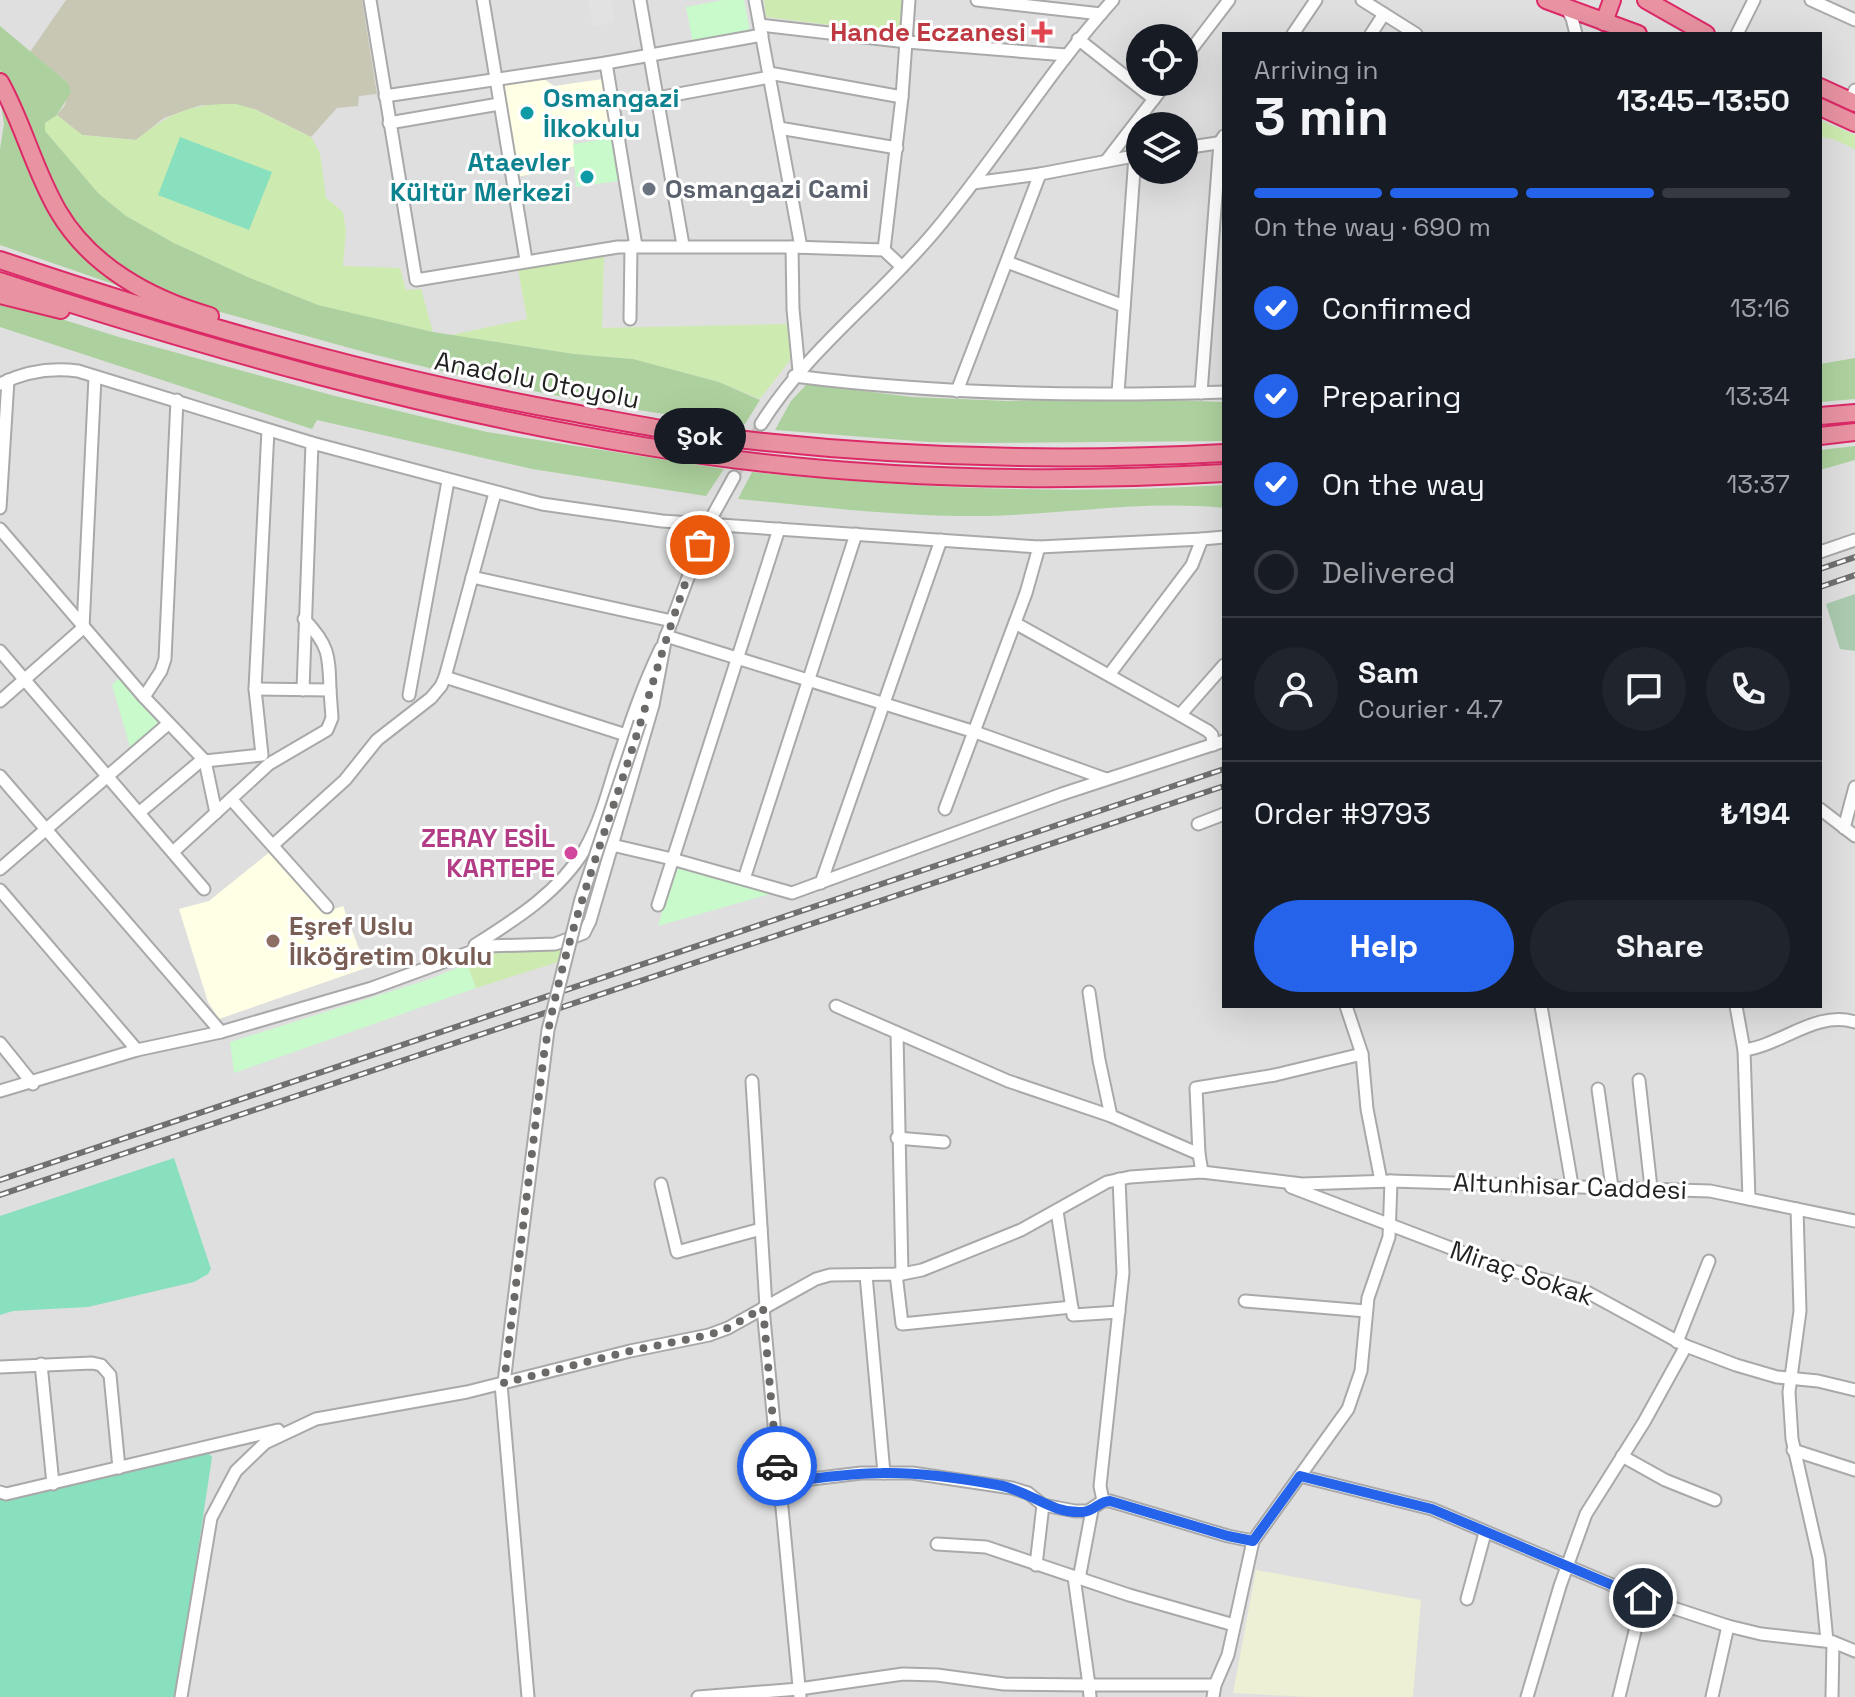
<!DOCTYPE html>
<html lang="en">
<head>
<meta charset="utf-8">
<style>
	body { margin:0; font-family:"Space Grotesk",sans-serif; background:#20242c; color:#f1f3f6; height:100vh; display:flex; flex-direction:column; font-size:30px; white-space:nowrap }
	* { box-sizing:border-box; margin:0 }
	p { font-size:26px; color:#9ea1a6 }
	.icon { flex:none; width:44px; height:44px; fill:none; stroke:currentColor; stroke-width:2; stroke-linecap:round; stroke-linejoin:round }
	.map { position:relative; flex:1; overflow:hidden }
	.side { position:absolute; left:1222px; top:32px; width:600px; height:976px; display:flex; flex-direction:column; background:#171b24; border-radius:0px; box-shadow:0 8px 32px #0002 }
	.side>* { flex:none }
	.fabs { position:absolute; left:1126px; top:24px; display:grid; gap:16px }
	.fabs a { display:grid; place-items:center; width:72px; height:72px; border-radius:50%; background:#171b24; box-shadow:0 8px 32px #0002; font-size:40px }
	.pin { position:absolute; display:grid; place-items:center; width:68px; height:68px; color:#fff; margin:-34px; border:4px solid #fff; border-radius:50%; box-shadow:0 2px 8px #0007 }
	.courier { position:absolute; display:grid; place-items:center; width:80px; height:80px; margin:-40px; border:6px solid #2563eb; border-radius:50%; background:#fff; color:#222; box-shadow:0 2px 10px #0007 }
	.bubble { position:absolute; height:56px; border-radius:28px; background:#171b24; box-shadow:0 8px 32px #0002; font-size:26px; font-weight:700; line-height:56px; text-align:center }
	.summary em { font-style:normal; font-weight:700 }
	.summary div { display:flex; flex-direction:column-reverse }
	.summary { display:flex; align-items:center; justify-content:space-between; height:136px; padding:0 32px }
	h1 { font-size:52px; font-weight:700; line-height:60px }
	.bar { display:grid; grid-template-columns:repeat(4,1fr); gap:12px 8px; align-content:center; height:96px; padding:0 32px }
	.bar i { height:10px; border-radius:6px; background:#363941 }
	.bar .on { background:#2563eb }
	.bar p { grid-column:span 4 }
	.line { display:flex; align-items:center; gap:20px; padding:0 32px; border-top:2px solid #363941 }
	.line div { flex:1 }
	.round { display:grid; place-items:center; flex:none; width:84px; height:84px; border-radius:42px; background:#20242c }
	ol { padding:0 32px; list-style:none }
	li { display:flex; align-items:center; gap:24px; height:88px }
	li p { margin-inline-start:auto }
	li .icon { padding:8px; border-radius:50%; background:#2563eb; color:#fff; stroke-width:4 }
	li:last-child { color:#9ea1a6 }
	li i { width:44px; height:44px; border:4px solid #363941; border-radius:50% }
	.cta { display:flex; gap:16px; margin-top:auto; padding:16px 32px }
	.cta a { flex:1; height:92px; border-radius:48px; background:#2563eb; color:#fff; font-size:32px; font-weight:700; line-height:92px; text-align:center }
	.cta a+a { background:#20242c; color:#f1f3f6 }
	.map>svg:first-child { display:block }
</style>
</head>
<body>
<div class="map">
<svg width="1855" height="1697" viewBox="0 0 1855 1697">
	<rect width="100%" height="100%" fill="#f2efe9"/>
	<!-- residential -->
	<path fill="#e0dfdf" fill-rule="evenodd" d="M 0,0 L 1855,0 L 1855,1697 L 0,1697 ZM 1224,34 L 1820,34 L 1820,1006 L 1224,1006 ZM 1140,38 L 1184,38 L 1184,82 L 1140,82 ZM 1140,126 L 1184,126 L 1184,170 L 1140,170 Z"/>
	<!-- education -->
	<g fill="#ffffe5">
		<polygon points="541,77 554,86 603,79 610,132 573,138 576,166 516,177 502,83"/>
		<polygon points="271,851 323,913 343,906 366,968 219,1019 208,1002 179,909 209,901"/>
	</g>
	<!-- construction -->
	<polygon fill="#c7c7b4" points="66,0 362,0 377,94 359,96 358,106 337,108 311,137 255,109 201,105 164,118 136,140 82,135 57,115 65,105 68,83 30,52"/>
	<!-- farmland -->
	<polygon fill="#eef0d5" points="1256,1570 1421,1600 1413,1697 1310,1697 1233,1693"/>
	<!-- grass -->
	<g fill="#cdebb0">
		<polygon points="764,0 905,0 901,34 766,17"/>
		<path d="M 236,104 L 254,109 L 311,137 L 320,153 L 326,198 L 343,212 L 346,231 L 343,266 L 400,268 L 406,290 L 421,289 L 433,332 L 318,305 L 250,278 L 174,243 L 126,216 L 99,194 L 45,131 L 45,123 L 57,115 L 82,135 L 136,140 C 170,113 191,103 236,104 Z"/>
		<polygon points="1820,120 1855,135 1855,149 1833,139 1820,137"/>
		<polygon points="604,256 602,328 787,324 791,359 760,399 719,382 633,359 574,354 451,335 527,319 518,269"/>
		<polygon points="562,948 558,962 476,988 467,964 498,952"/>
	</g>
	<!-- forest -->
	<g fill="#add19e">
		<path d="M 0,26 L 68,83 L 71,92 L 57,115 L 45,123 L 45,131 L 99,194 L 126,216 L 174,243 L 250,278 L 318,305 L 433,332 L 574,354 L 633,359 L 719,382 L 760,400 L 745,424 C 630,412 515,389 404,362 C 333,345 263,322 192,305 L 161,292 L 128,272 L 104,254 L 68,215 L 0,70 Z"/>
		<polygon points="0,98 56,222 71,243 125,288 0,245 0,149 4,124"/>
		<polygon points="0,300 119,337 335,396 487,432 724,469 706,496 532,469 317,420 312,429 0,327"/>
		<polygon points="1855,358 1855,399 1820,402 1820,364"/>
		<polygon points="807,384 912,397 1008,401 1121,398 1224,402 1224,441 984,443 929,442 775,430 791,401"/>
		<polygon points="1855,446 1855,460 1820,470 1820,450"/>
		<path d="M 752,472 C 911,488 1065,495 1224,485 L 1224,508 C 1145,500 1066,514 987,516 C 903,517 821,507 738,499 Z"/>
	</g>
	<!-- cemetery -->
	<polygon fill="#aacbaf" points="1855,594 1855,651 1840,649 1826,604"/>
	<!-- park -->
	<g fill="#c8facc">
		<polygon points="723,0 744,0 750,32 693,43 686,7"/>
		<polygon points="612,138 618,181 576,187 573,144"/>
		<polygon points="120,677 160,722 130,747 112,685"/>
		<polygon points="676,866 770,894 658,926"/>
		<polygon points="467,964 476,988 234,1073 230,1042 427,980"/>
	</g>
	<!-- pitch -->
	<g fill="#88e0be">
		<polygon points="180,137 272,172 249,230 158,195"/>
		<polygon points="174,1158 211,1269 208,1274 194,1282 88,1307 13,1311 0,1315 0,1216"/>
		<polygon points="207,1452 212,1457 176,1697 0,1697 0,1500 195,1453"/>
	</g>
	<!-- parking -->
	<g fill="#e2e2e2">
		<polygon points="588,0 611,0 615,22 593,27"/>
		<polygon points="495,79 499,104 389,123 385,96"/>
	</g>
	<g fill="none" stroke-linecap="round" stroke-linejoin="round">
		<!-- minor-tunnel -->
		<polyline stroke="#c8c6c1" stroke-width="11" stroke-dasharray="11 5.5" stroke-linecap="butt" points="734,477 761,424"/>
		<defs>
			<g id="minor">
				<polyline points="370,0 416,280 618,247 792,247 884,250 902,267"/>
				<polyline points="483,0 526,260"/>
				<polyline points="640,0 683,245"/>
				<polyline points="755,0 801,247"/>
				<polyline points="977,0 1101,14"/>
				<polyline points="1362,0 1416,34"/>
				<polyline points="1811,0 1855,20"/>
				<polyline points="1566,8 1572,18 1576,34"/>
				<polyline points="760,25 907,42 1066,55"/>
				<polyline points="1293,34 1316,0"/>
				<polyline points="1371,34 1384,14"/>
				<polyline points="1737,34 1754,0"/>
				<polyline points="1078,39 1154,99"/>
				<polyline points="1184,59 1229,0"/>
				<polyline points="606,63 636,246"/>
				<polyline points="769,73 902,97"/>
				<polyline points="385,96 606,63 762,35"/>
				<polyline points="657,98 770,77"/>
				<polyline points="1850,100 1855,90"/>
				<polyline points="389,123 499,104"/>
				<polyline points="779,128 897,148"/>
				<polyline points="1184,148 1224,142"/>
				<polyline points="1106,161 1167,82"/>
				<polyline points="973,183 1040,174 1139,155"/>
				<polyline points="792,247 793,309 799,371"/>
				<polyline points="884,250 902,97 909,0"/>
				<polyline points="1007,262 1124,306"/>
				<polyline points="630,319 631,246"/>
				<path d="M 794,376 C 936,394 1081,397 1224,392"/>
				<path d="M 0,384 C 26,371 50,367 78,371 L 312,443 L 542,504 L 662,521 L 1039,547 L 1026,593 L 945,809"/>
				<polyline points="957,391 1040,174"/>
				<polyline points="1118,393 1135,156"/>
				<polyline points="1201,393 1220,142 1224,136"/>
				<path d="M 761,424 C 808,349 879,298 935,231 C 998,156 1048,72 1113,0"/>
				<polyline points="495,493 445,677 626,735"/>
				<polyline points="0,508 8,380"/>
				<polyline points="0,529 144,697 205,761 262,755 255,689 268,430"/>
				<polyline points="1202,539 1224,537"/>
				<polyline points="1039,547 1202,539 1192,565 1109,675"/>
				<polyline points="1820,552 1855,540"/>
				<polyline points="472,577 672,621"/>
				<polyline points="1015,623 1180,715 1224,665"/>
				<polyline points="666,636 975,732 1106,779"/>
				<polyline points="664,642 708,524 734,477"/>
				<polyline points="0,651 204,889"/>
				<path d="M 255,689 L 330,690 C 329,655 329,645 304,619"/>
				<polyline points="303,690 312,443"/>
				<polyline points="409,695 448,481"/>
				<polyline points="144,697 161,671 165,659 177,400"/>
				<polyline points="0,701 83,628 95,377"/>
				<polyline points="1180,715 1208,731 1212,735 1213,745"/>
				<polyline points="640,722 651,685"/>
				<polyline points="205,761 216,813"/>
				<polyline points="0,776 221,1032"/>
				<polyline points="231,799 327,907"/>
				<polyline points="1820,809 1855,836"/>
				<polyline points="140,812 203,759"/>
				<polyline points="1198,824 1224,814"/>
				<polyline points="1844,828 1855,787"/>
				<polyline points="273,845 345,780 377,740 431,698 441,686 445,677"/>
				<polyline points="612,845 672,859 792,893 1062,794 1224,741"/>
				<polyline points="173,852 269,764 327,730 332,718 330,690"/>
				<polyline points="0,869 168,724"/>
				<polyline points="744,879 856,534"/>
				<polyline points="821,883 941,540"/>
				<polyline points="0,890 137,1050"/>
				<polyline points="658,905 779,529"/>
				<path d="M 475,945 C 516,919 559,892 585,849 C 599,824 607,796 615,769 C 629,727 642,687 661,648"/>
				<polyline points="1089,992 1099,1060 1111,1116"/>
				<polyline points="836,1006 1008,1081 1111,1116 1199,1154 1202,1172"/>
				<polyline points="1346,1006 1362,1054 1367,1109 1381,1181"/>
				<polyline points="1541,1006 1572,1185"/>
				<polyline points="1736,1006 1744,1050 1749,1199"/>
				<polyline points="897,1033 902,1274"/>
				<polyline points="0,1043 33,1084"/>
				<path d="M 1744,1050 C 1782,1045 1816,1010 1855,1022"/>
				<polyline points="1639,1080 1651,1188"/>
				<polyline points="752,1081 766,1307"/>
				<polyline points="1598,1089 1612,1187"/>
				<polyline points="0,1091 137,1050 221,1032 372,988 487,946 555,944 584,933 590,921 653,705 666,636"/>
				<polyline points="897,1138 944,1142"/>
				<polyline points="1199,1154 1196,1088 1275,1075 1362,1054"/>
				<polyline points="661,1184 677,1252 761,1229"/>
				<polyline points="1291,1187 1503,1268 1587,1292 1686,1346 1736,1365 1777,1377 1818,1381 1855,1390"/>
				<polyline points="1797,1209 1800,1311 1789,1392 1792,1439 1819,1558 1827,1641"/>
				<polyline points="1057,1211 1073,1315 1119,1312"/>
				<polyline points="896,1274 902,1324 1072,1307"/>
				<polyline points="866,1275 884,1473"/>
				<polyline points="1245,1301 1366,1311"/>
				<polyline points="763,1308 800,1697"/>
				<polyline points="1677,1342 1709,1261"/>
				<polyline points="41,1364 53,1484"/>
				<polyline points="0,1367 92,1363 101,1365 110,1375 119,1468"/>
				<polyline points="504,1383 513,1308"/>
				<polyline points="501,1384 528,1697"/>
				<polyline points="1793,1450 1855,1470"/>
				<polyline points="1622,1456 1665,1480 1715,1500"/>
				<polyline points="1300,1476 1432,1509 1643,1598 1728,1626 1761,1634 1833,1642 1855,1651"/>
				<polyline points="779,1483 861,1473 912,1473 1012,1488 1028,1493 1043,1505 1075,1511 1088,1511 1103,1501 1110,1501 1228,1536 1253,1541"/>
				<polyline points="0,1492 6,1494 278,1430"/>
				<polyline points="1103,1501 1100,1486 1123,1273 1119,1179"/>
				<polyline points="937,1544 986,1547 1129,1595 1234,1625"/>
				<polyline points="1036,1565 1043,1505"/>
				<polyline points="1079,1579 1092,1510"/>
				<polyline points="1467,1599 1485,1533"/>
				<polyline points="181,1697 211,1518 236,1471 265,1443 316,1419 467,1392 630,1351 709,1335 728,1328 816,1279 830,1275 902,1274 922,1270 1021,1230 1107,1182 1130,1177 1202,1172 1302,1184 1391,1181 1710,1191 1855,1221"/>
				<polyline points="698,1697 799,1689 903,1674 937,1675 1004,1684 1089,1685 1074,1577"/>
				<polyline points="1090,1697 1089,1685 1215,1685"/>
				<polyline points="1213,1697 1215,1685 1228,1655 1253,1541 1348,1409 1361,1371 1368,1298 1389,1237 1391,1181"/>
				<polyline points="1527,1697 1560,1586 1586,1514 1644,1422 1686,1346"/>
				<polyline points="1619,1697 1643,1598"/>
				<polyline points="1712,1697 1728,1626"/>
				<polyline points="1832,1697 1833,1642"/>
			</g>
			<g id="highway">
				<polyline points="1546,0 1638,34"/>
				<polyline points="1646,0 1706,34"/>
				<polyline points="1604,22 1612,0"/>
				<path d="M 0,82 C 23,123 34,170 58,211 C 90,266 150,299 210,316"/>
				<polyline points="1820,87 1855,103"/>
				<polyline points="1820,107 1855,123"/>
				<path d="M 0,260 C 184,322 371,376 563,411 C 602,418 641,426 680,432 C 860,456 1042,463 1224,453"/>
				<path d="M 0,281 C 211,350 424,410 643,446 C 832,478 1032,484 1224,473"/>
				<polyline points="0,295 61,310"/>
				<polyline points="1820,416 1855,413"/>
				<polyline points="1820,436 1855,432"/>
			</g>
		</defs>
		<!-- minor casing -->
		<use href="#minor" stroke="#a9a9a9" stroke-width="15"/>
		<!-- highway casing -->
		<use href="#highway" stroke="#dc2a67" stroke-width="20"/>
		<!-- minor -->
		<use href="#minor" stroke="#fff" stroke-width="11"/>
		<!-- highway -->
		<use href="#highway" stroke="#e892a2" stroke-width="16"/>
		<defs>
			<g id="rail">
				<polyline points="1820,569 1855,557"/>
				<polyline points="1820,587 1855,575"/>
				<polyline points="0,1180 1224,769"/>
				<polyline points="0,1195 1224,786"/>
			</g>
		</defs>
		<!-- rail casing -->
		<use href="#rail" stroke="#707070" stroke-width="6"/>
		<!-- rail -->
		<use href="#rail" stroke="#fff" stroke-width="3" stroke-dasharray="9" stroke-linecap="butt"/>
		<defs>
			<polyline id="minor-bridge" points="513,1308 548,1030 581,899 640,722"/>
		</defs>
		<!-- minor-bridge casing -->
		<use href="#minor-bridge" stroke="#a9a9a9" stroke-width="15" stroke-linecap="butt"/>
		<!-- minor-bridge -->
		<use href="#minor-bridge" stroke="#fff" stroke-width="11"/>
	</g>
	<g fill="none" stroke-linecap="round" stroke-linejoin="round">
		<!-- done -->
		<path stroke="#6b6a68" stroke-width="8" stroke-dasharray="0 14.4" d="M 700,545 C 669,621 649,700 623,777 C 592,869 560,958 544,1054 L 504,1383 L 630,1351 L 709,1335 L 728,1328 L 763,1308 L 777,1466"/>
		<!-- route -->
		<path stroke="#2563eb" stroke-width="10" d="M 777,1466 L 779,1483 C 813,1479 847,1473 882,1473 C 920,1472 960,1478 998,1485 C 1029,1490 1050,1514 1083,1512 C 1095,1511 1099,1501 1110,1501 L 1228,1536 L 1253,1541 L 1300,1476 L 1432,1509 L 1643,1598"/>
	</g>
	<!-- markers -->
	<path fill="#e0444e" stroke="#fff" stroke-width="3" d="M1038 20h8v8h8v8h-8v8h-8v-8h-8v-8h8z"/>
	<g fill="#0f9aa8" stroke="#fff" stroke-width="3">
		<circle cx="527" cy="113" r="8"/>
		<circle cx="587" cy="177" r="8"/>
	</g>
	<circle fill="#6b7280" stroke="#fff" stroke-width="3" cx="649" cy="189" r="8"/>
	<circle fill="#d1479c" stroke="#fff" stroke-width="3" cx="571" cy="853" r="8"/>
	<circle fill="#8d6e63" stroke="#fff" stroke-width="3" cx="273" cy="941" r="8"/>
	<g text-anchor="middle" stroke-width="6" stroke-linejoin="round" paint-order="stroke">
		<!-- health labels -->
		<g font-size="26" font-weight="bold" fill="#be3a42" stroke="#fff" text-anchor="end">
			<text x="1026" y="41">Hande Eczanesi</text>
		</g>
		<!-- culture labels -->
		<g font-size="26" font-weight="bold" fill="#0d838f" stroke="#fff" text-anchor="start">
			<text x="543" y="107">Osmangazi<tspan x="543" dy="30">İlkokulu</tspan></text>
			<text x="571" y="171" text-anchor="end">Ataevler<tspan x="571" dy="30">Kültür Merkezi</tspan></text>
		</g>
		<!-- worship labels -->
		<g font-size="26" font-weight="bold" fill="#5b616d" stroke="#fff" text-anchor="start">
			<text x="665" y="198">Osmangazi Cami</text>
		</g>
		<!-- street labels -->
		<g font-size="26" fill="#222" stroke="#fff">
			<text transform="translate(537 380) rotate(11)" y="9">Anadolu Otoyolu</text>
			<text transform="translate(1570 1186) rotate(2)" y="9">Altunhisar Caddesi</text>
			<text transform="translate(1522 1273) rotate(19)" y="9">Miraç Sokak</text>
		</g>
		<!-- hotel labels -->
		<g font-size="26" font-weight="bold" fill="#b23c85" stroke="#fff" text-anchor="end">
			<text x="555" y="847">ZERAY ESİL<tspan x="555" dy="30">KARTEPE</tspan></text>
		</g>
		<!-- education labels -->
		<g font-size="26" font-weight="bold" fill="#785e54" stroke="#fff" text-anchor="start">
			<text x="289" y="935">Eşref Uslu<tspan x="289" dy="30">İlköğretim Okulu</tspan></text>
		</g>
	</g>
</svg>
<div class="fabs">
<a><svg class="icon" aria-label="locate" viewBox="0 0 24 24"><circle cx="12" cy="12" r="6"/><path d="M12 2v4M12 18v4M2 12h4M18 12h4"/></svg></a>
<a><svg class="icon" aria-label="layers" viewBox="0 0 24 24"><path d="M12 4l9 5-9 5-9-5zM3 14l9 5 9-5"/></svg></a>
</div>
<div class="pin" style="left:700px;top:545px;background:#ea580c"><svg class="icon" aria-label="bag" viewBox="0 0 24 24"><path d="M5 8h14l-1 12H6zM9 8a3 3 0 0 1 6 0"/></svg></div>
<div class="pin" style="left:1643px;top:1598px;background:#1f2937"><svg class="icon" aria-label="home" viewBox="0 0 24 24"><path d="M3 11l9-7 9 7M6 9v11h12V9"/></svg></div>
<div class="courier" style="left:777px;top:1466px"><svg class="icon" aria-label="car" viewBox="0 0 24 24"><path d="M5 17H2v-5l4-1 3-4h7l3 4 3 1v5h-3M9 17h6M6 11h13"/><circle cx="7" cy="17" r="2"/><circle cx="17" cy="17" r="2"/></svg></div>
<div class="bubble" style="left:654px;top:408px;width:92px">Şok</div>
<section class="side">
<div class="summary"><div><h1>3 min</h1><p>Arriving in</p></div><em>13:45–13:50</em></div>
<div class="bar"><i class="on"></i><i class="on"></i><i class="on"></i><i></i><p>On the way · 690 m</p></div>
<ol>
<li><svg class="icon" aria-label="check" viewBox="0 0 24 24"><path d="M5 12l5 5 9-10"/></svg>Confirmed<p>13:16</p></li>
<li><svg class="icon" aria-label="check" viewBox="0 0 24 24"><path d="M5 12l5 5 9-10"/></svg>Preparing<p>13:34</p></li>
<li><svg class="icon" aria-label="check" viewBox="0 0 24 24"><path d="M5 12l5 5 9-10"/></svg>On the way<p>13:37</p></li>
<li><i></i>Delivered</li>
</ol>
<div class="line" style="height:144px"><a class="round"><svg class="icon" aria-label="person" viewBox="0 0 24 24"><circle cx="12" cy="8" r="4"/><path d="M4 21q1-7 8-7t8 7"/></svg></a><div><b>Sam</b><p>Courier · 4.7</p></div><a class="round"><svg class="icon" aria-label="chat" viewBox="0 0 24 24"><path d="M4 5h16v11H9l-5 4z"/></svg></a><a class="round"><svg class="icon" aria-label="phone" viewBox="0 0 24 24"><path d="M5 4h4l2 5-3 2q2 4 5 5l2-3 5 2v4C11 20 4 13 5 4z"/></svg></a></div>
<div class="line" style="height:104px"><div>Order #9793</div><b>₺194</b></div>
<div class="cta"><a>Help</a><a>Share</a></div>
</section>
</div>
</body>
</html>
